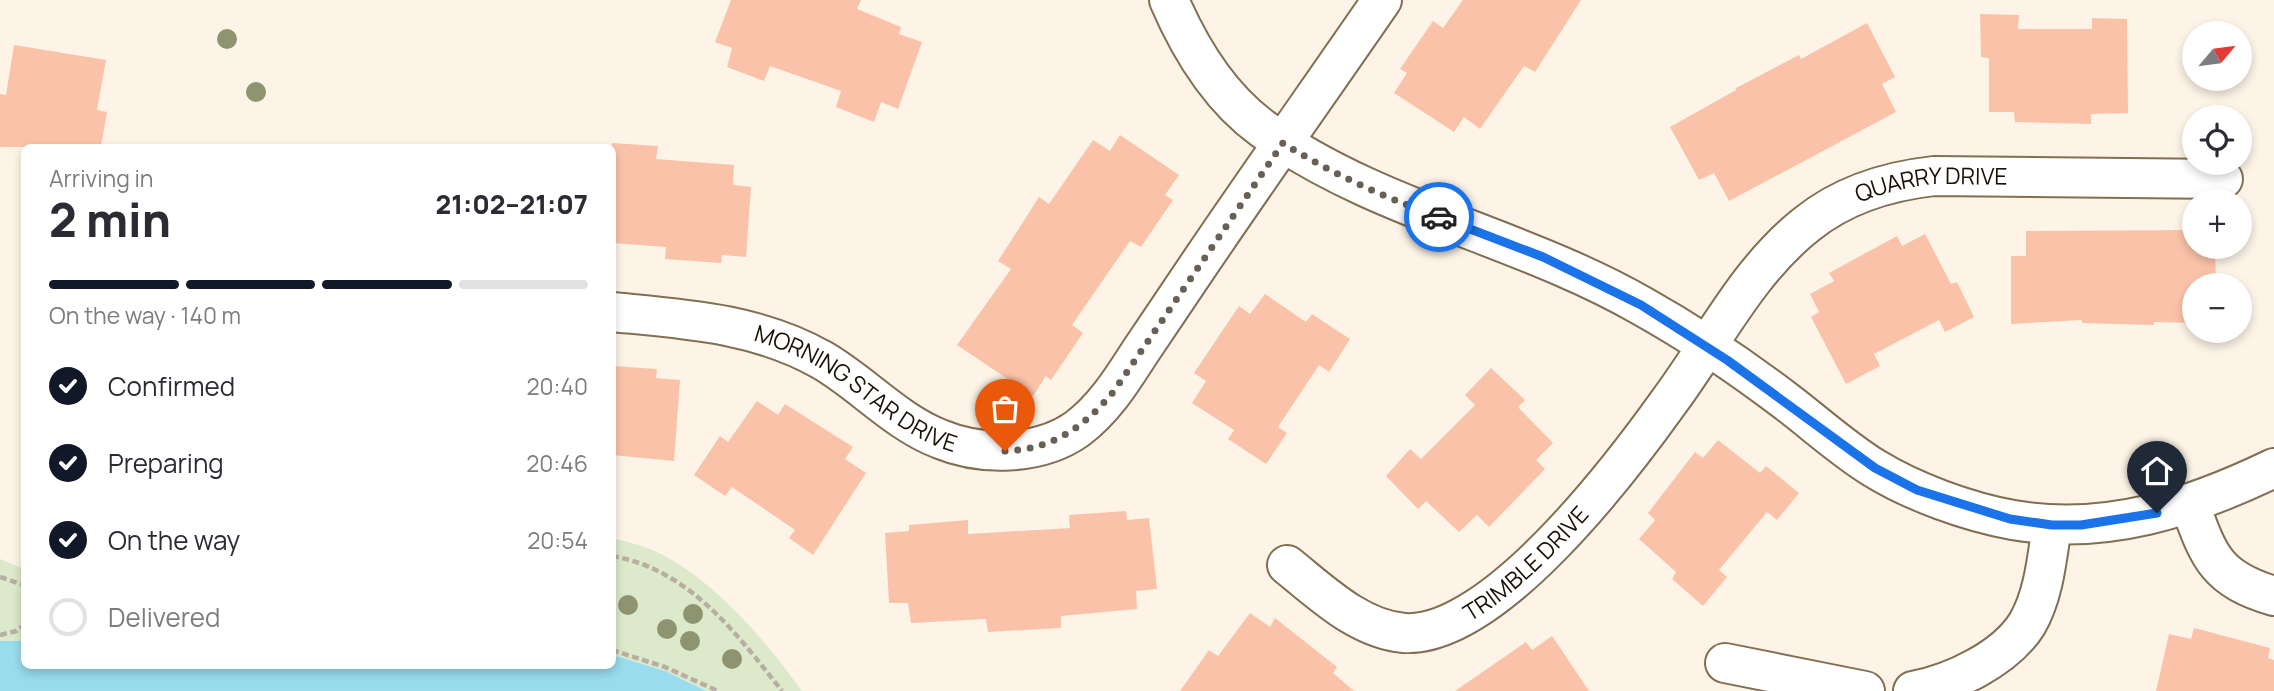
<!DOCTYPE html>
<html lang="en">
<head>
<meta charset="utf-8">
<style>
	body { margin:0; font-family:Manrope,sans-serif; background:#f7f7f7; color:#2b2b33; height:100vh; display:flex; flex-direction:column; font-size:26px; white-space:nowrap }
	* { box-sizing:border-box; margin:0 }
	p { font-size:23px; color:#7c7c81 }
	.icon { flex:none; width:38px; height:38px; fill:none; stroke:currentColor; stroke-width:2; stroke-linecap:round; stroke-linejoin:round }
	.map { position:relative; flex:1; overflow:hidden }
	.panel { position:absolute; left:21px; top:144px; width:595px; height:525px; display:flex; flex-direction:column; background:#fff; border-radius:10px; box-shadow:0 4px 10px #0003 }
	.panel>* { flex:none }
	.needle { width:46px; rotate:61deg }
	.buttons { position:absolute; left:2182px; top:21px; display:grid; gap:14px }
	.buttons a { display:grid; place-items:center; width:70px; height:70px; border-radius:50%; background:#fff; box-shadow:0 4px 10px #0003; font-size:35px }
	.pin { position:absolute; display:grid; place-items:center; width:60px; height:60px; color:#fff; margin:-72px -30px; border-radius:50% 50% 50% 0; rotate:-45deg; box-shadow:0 0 7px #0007 }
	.pin .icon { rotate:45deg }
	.courier { position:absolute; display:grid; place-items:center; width:70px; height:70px; margin:-35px; border:5px solid #1a73e8; border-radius:50%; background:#fff; color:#222; box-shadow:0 2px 9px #0007 }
	.summary em { font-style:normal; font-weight:800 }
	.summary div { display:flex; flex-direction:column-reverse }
	.summary { display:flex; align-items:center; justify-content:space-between; height:119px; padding:0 28px }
	h1 { font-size:46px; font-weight:800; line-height:52px }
	.bar { display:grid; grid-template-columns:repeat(4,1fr); gap:10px 7px; align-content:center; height:84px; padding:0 28px }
	.bar i { height:9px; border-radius:5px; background:#e1e1e2 }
	.bar .on { background:#111827 }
	.bar p { grid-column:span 4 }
	ol { padding:0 28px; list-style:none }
	li { display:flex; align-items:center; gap:21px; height:77px }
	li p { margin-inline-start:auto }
	li .icon { padding:7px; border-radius:50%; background:#111827; color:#fff; stroke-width:4 }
	li:last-child { color:#7c7c81 }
	li i { width:38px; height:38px; border:4px solid #e1e1e2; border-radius:50% }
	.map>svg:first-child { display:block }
</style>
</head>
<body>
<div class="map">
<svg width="2274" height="691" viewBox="0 0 2274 691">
	<rect width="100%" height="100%" fill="#fdf4e7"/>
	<!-- green -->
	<g fill="#dce9ca">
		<path d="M 612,538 C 628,542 645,546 659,553 C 716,582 765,640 802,691 L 706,691 L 665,671 L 613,655 Z"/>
		<polygon points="0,559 24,569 24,641 0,641"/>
	</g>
	<!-- water -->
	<polygon fill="#98dced" points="0,641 24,641 24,665 612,665 613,655 665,671 706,691 0,691"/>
	<!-- building -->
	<g fill="#fac3a9">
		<polygon points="731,0 861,0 857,9 901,27 899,34 922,42 898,109 881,102 874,122 836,107 841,91 770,66 764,81 727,67 732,48 715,42"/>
		<polygon points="1463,0 1581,0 1535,72 1524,66 1480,129 1464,117 1454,132 1394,93 1407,73 1400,69 1433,21 1443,28"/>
		<polygon points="1980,14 2019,15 2018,29 2092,29 2092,18 2127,19 2128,113 2091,114 2091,124 2015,122 2014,112 1989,112 1989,58 1981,57"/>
		<polygon points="1867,23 1895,77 1882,84 1896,112 1729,201 1714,173 1699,180 1670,127 1736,90 1736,88 1799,55 1801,59"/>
		<polygon points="14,45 106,60 97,110 107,112 101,147 0,147 0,94 6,95"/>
		<polygon points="1120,135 1179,175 1165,195 1173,200 1141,247 1130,241 1072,325 1083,333 1051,380 1046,376 1033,396 957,345 1011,269 998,261 1039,197 1049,204 1093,140 1110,151"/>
		<polygon points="612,143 658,146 656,159 734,165 733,185 751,187 746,257 722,255 721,263 665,259 666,247 612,243"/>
		<polygon points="2194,230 2194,247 2215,247 2216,285 2194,285 2194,323 2154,322 2154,325 2082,323 2082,320 2011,324 2011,256 2026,256 2026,231"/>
		<polygon points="1925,234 1951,284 1957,282 1974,317 1945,332 1939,320 1874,354 1880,366 1846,384 1811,317 1819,312 1810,294 1834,281 1829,273 1897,236 1902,246"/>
		<polygon points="1265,294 1306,322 1312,314 1350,339 1329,372 1319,365 1278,427 1287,433 1266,464 1228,439 1234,430 1192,403 1206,381 1194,373 1239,306 1250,314"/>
		<polygon points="612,366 657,369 656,378 680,380 674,461 612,455"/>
		<polygon points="1491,368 1525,400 1518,407 1553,443 1536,460 1545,469 1489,527 1477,515 1459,532 1426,501 1418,509 1386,476 1410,449 1421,459 1475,405 1465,395"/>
		<polygon points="757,401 778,415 785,404 853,447 845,459 866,473 813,555 789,538 795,530 732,487 725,496 694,475 720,436 728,442"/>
		<polygon points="1718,440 1760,473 1766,466 1799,493 1777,520 1767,512 1719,570 1727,577 1703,606 1672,579 1676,572 1639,539 1655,520 1648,513 1695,452 1703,458"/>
		<polygon points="1126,511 1127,520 1149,518 1157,589 1136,591 1137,609 1061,616 1061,628 988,632 986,619 911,623 908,603 889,603 885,533 909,531 909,525 968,520 968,534 1070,528 1069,515"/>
		<polygon points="1250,613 1270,627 1275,618 1337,667 1333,673 1354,691 1180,691 1209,650 1218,656"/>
		<polygon points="2194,628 2270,648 2268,658 2274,660 2274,691 2156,691 2169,634 2191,639"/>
		<polygon points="1552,636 1589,691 1455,691 1526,642 1532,650"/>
	</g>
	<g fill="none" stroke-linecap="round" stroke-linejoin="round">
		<defs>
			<g id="minor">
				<path d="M 1169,0 C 1190,49 1219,97 1263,129 C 1378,211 1520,236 1642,306 C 1692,334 1741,367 1787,402 C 1816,424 1843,449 1874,468 C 1913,492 1968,512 2013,520 C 2106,536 2191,508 2274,468"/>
				<path id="s1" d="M 612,312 C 685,319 757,323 822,360 C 862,383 896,422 940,439 C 981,456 1039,456 1077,429 C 1104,409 1122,380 1140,352 C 1161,321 1181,291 1202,260 C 1261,173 1322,87 1382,0"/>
				<path d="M 2190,505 C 2209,557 2216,579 2274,596"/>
				<path id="s2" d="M 1287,565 C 1321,592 1358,629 1404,633 C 1492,639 1620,470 1668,403 C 1713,343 1747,271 1807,224 C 1843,195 1889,181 1934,176 L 2223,179"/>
				<polyline points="1725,663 1865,691"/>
				<path d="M 1913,691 C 1952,684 2005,659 2027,624 C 2044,595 2047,558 2052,525"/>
			</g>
		</defs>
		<!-- minor casing -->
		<use href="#minor" stroke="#826f52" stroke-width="42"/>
		<!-- path -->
		<g stroke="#b8afa3" stroke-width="4.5" stroke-dasharray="7 3.5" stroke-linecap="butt">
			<path d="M 612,556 C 689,569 737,634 782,691"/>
			<polyline points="0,577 24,585"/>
			<polyline points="0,635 16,631 24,625"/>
			<polyline points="612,650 665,667 718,691"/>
		</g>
		<!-- minor -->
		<use href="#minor" stroke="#fff" stroke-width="38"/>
	</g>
	<!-- trees -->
	<g fill="#8f9470">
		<circle cx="227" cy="39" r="10"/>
		<circle cx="256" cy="92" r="10"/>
		<circle cx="628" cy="605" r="10"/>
		<circle cx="693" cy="614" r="10"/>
		<circle cx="667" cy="629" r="10"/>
		<circle cx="690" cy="641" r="10"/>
		<circle cx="732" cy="659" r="10"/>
	</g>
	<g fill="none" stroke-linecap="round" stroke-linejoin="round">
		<!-- done -->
		<path stroke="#686055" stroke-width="7" stroke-dasharray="0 12.6" d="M 1005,451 C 1054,449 1084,427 1114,391 L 1283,143 C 1332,174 1384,197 1439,217"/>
		<!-- route -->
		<polyline stroke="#1a73e8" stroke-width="9" points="1439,217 1543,257 1641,305 1727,360 1875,468 1917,490 2010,519 2052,525 2081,525 2157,513"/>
	</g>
	<g text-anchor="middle" stroke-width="5" stroke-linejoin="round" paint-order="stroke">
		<!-- street labels -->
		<g font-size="23" fill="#181106" stroke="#fff">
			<text dy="8" stroke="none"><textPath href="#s2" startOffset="859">QUARRY DRIVE</textPath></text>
			<text dy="8" stroke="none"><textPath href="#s1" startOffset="261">MORNING STAR DRIVE</textPath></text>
			<text dy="8" stroke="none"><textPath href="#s2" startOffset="282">TRIMBLE DRIVE</textPath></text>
		</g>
	</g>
</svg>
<div class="buttons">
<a><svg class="needle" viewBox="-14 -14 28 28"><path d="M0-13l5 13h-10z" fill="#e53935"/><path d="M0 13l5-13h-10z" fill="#7c7c81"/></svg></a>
<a><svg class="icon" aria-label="locate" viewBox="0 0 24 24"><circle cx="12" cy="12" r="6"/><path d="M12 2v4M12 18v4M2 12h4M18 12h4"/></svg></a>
<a>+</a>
<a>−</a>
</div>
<div class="pin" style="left:1005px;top:451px;background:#ea580c"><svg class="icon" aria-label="bag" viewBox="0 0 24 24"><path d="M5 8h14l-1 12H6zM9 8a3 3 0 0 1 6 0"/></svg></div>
<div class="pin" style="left:2157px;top:513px;background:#1f2937"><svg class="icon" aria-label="home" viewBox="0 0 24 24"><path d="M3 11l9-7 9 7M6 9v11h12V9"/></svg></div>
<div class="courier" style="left:1439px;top:217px"><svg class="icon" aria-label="car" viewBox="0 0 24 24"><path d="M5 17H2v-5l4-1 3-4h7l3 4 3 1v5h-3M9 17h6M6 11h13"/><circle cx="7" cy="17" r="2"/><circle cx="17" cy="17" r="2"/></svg></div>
<section class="panel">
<div class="summary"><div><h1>2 min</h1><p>Arriving in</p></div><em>21:02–21:07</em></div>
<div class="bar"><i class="on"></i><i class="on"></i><i class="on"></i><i></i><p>On the way · 140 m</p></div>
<ol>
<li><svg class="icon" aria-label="check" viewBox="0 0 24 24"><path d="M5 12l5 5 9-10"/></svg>Confirmed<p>20:40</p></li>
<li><svg class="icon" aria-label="check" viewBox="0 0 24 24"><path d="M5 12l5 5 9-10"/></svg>Preparing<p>20:46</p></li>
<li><svg class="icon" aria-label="check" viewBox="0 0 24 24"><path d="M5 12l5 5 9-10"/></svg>On the way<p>20:54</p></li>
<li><i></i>Delivered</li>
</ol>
</section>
</div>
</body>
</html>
